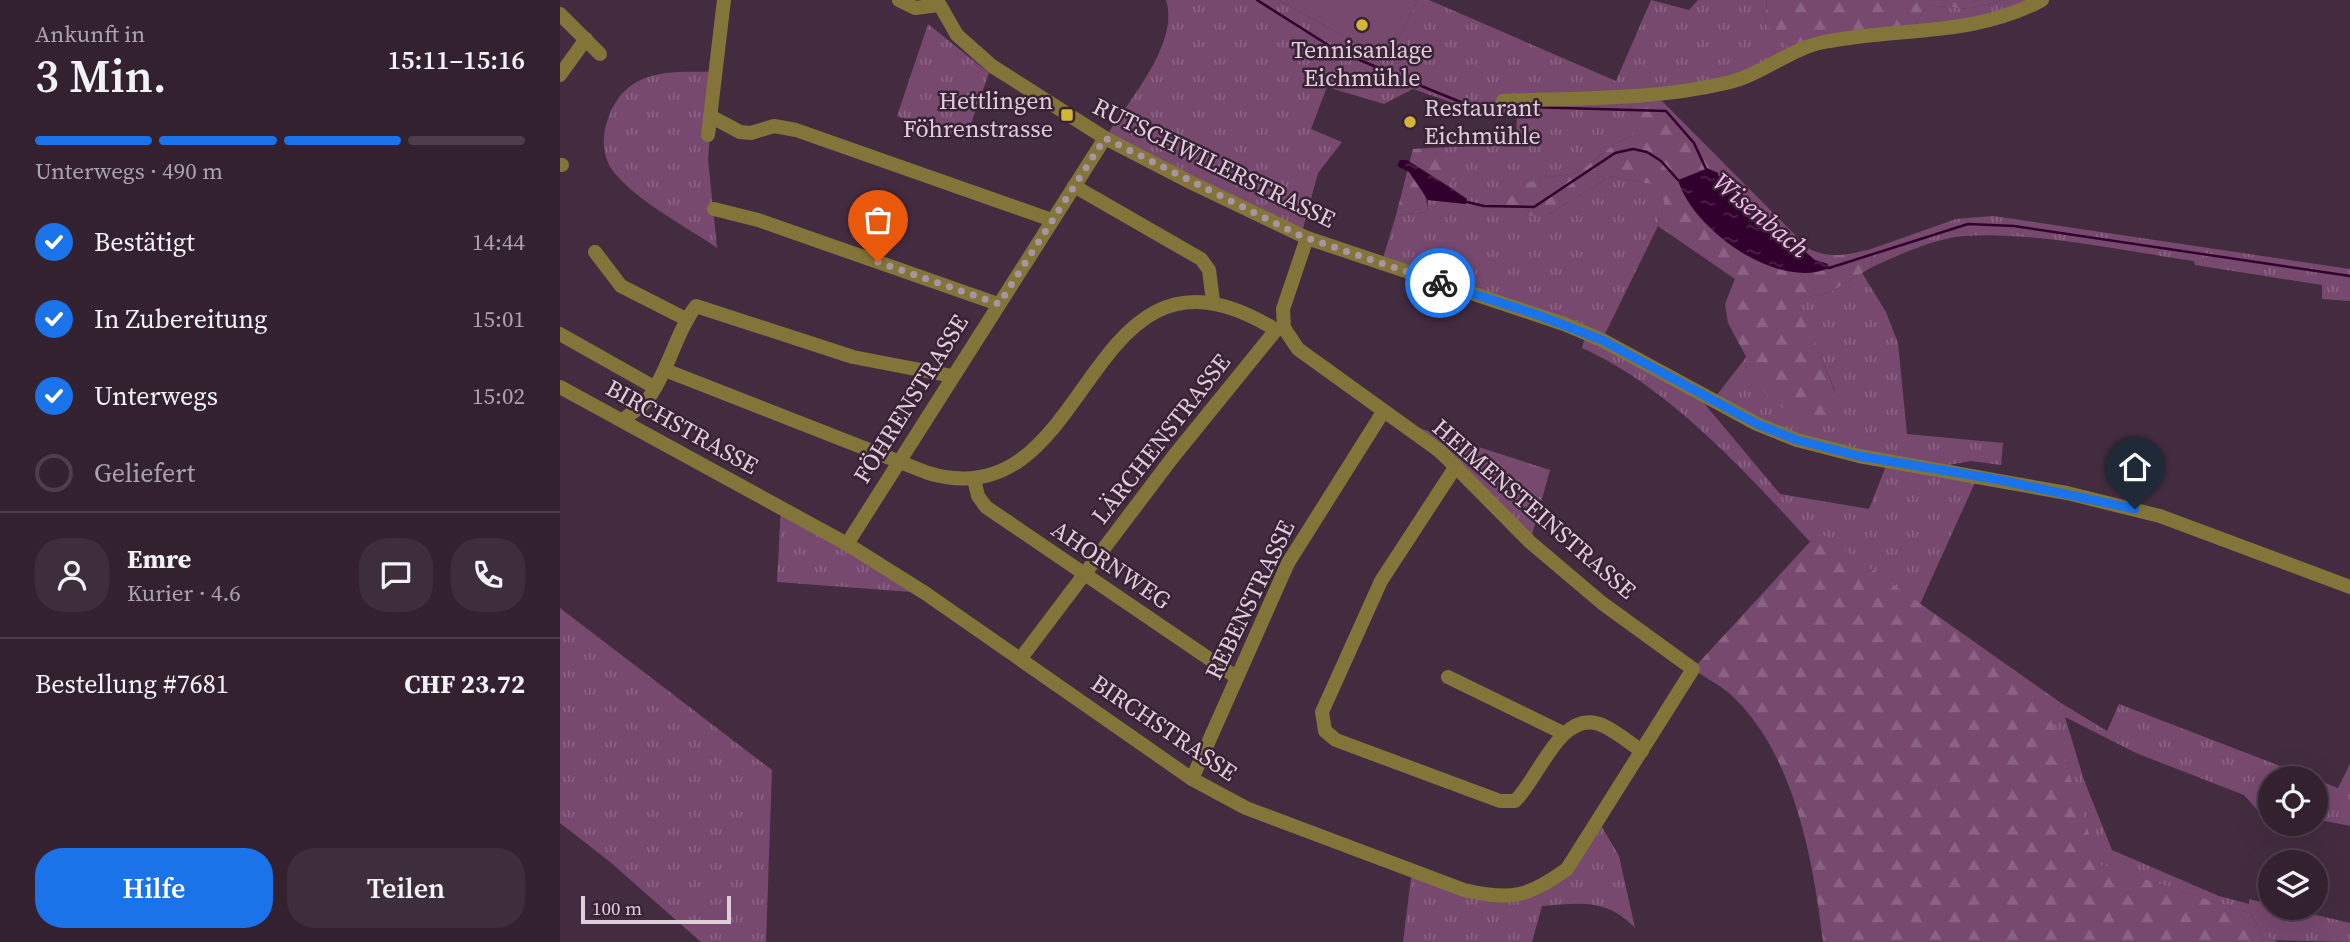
<!DOCTYPE html>
<html lang="de">
<head>
<meta charset="utf-8">
<style>
	body { margin:0; font-family:"Source Serif 4",serif; background:#3e2e3c; color:#f1f3f6; height:100vh; display:flex; flex-direction:column; font-size:26px; white-space:nowrap }
	* { box-sizing:border-box; margin:0 }
	p { font-size:23px; color:#a9a3ab }
	.icon { flex:none; width:38px; height:38px; fill:none; stroke:currentColor; stroke-width:2; stroke-linecap:round; stroke-linejoin:round }
	.map { position:relative; flex:1; overflow:hidden }
	.details { display:flex; flex-direction:column; background:#332130; width:560px }
	.details>* { flex:none }
	.fabs { position:absolute; left:1698px; top:766px; display:grid; gap:14px }
	.fabs a { display:grid; place-items:center; width:70px; height:70px; border-radius:50%; background:#332130; box-shadow:0 7px 28px #0002,0 0 0 2px #4e3e4c; font-size:35px }
	.scale { position:absolute; left:21px; bottom:18px; width:150px; box-sizing:border-box; padding-left:7px; border:4px solid #deceda; border-top:0; font-size:19px; line-height:24px; white-space:nowrap; color:#deceda; -webkit-text-stroke:5px #3a2236; paint-order:stroke }
	.pin { position:absolute; display:grid; place-items:center; width:60px; height:60px; color:#fff; margin:-72px -30px; border-radius:50% 50% 50% 0; rotate:-45deg; box-shadow:0 0 7px #0007 }
	.pin .icon { rotate:45deg }
	.courier { position:absolute; display:grid; place-items:center; width:70px; height:70px; margin:-35px; border:5px solid #1a73e8; border-radius:50%; background:#fff; color:#222; box-shadow:0 2px 9px #0007 }
	.head em { font-style:normal; font-weight:600 }
	.head div { display:flex; flex-direction:column-reverse }
	.head { display:flex; align-items:center; justify-content:space-between; height:119px; padding:0 35px }
	h1 { font-size:46px; font-weight:600; line-height:52px }
	.bar { display:grid; grid-template-columns:repeat(4,1fr); gap:10px 7px; align-content:center; height:84px; padding:0 35px }
	.bar i { height:9px; border-radius:5px; background:#4e3e4c }
	.bar .current { background:#1a73e8 }
	.bar p { grid-column:span 4 }
	.line { display:flex; align-items:center; gap:18px; padding:0 35px; border-top:2px solid #4e3e4c }
	.line div { flex:1 }
	.round { display:grid; place-items:center; flex:none; width:74px; height:74px; border-radius:28px; background:#3e2e3c }
	ol { padding:0 35px; list-style:none }
	li { display:flex; align-items:center; gap:21px; height:77px }
	li p { margin-inline-start:auto }
	li .icon { padding:7px; border-radius:50%; background:#1a73e8; color:#fff; stroke-width:4 }
	li:last-child { color:#a9a3ab }
	li i { width:38px; height:38px; border:4px solid #4e3e4c; border-radius:50% }
	.cta { display:flex; gap:14px; margin-top:auto; padding:14px 35px }
	.cta a { flex:1; height:80px; border-radius:28px; background:#1a73e8; color:#fff; font-size:28px; font-weight:600; line-height:80px; text-align:center }
	.cta a+a { background:#3e2e3c; color:#f1f3f6 }
	main { display:flex; flex:1; min-height:0 }
	.map>svg:first-child { display:block }
</style>
</head>
<body>
<main>
<section class="details">
<div class="head"><div><h1>3 Min.</h1><p>Ankunft in</p></div><em>15:11–15:16</em></div>
<div class="bar"><i class="current"></i><i class="current"></i><i class="current"></i><i></i><p>Unterwegs · 490 m</p></div>
<ol>
<li><svg class="icon" aria-label="check" viewBox="0 0 24 24"><path d="M5 12l5 5 9-10"/></svg>Bestätigt<p>14:44</p></li>
<li><svg class="icon" aria-label="check" viewBox="0 0 24 24"><path d="M5 12l5 5 9-10"/></svg>In Zubereitung<p>15:01</p></li>
<li><svg class="icon" aria-label="check" viewBox="0 0 24 24"><path d="M5 12l5 5 9-10"/></svg>Unterwegs<p>15:02</p></li>
<li><i></i>Geliefert</li>
</ol>
<div class="line" style="height:126px"><a class="round"><svg class="icon" aria-label="person" viewBox="0 0 24 24"><circle cx="12" cy="8" r="4"/><path d="M4 21q1-7 8-7t8 7"/></svg></a><div><b>Emre</b><p>Kurier · 4.6</p></div><a class="round"><svg class="icon" aria-label="chat" viewBox="0 0 24 24"><path d="M4 5h16v11H9l-5 4z"/></svg></a><a class="round"><svg class="icon" aria-label="phone" viewBox="0 0 24 24"><path d="M5 4h4l2 5-3 2q2 4 5 5l2-3 5 2v4C11 20 4 13 5 4z"/></svg></a></div>
<div class="line" style="height:91px"><div>Bestellung #7681</div><b>CHF 23.72</b></div>
<div class="cta"><a>Hilfe</a><a>Teilen</a></div>
</section>
<div class="map">
<svg width="1790" height="942" viewBox="0 0 1790 942">
	<defs>
		<pattern id="grass-tufts" width="24" height="20" patternUnits="userSpaceOnUse" patternTransform="scale(1.75)"><rect width="24" height="20" fill="#77496f"/><path d="M3 7l-1-3M5 7V3M7 7l1-3M15 17l-1-3M17 17v-4M19 17l1-3" fill="none" stroke="#8a6283"/></pattern>
		<pattern id="forest-firs" width="22" height="20" patternUnits="userSpaceOnUse" patternTransform="scale(1.75)"><rect width="22" height="20" fill="#77496f"/><path d="M5 1l3.5 6h-7zM16 11l3.5 6h-7z" fill="#8a6283"/></pattern>
		<pattern id="water-ripples" width="26" height="14" patternUnits="userSpaceOnUse" patternTransform="scale(1.75)"><rect width="26" height="14" fill="#31002c"/><path d="M2 4q2-2 4 0t4 0M15 11q2-2 4 0t4 0" fill="none" stroke="#4e244a"/></pattern>
	</defs>
	<rect width="100%" height="100%" fill="#442c40"/>
	<!-- grass -->
	<g fill="url(#grass-tufts)">
		<path d="M 606,0 L 718,0 L 828,60 L 858,0 L 869,0 L 1056,81 L 1091,0 L 1129,10 L 1138,0 L 1207,0 L 1205,23 L 1235,50 L 1195,73 L 1067,97 L 1072,116 L 1072,136 L 1055,144 L 1017,173 L 977,179 L 989,214 L 1051,176 L 1096,185 L 1104,202 L 1098,226 L 1042,340 L 1143,402 L 1220,494 L 1309,509 L 1328,461 L 1237,440 L 1153,400 L 1187,356 L 1207,396 L 1275,391 L 1237,299 L 1269,293 L 1302,273 L 1326,312 L 1338,343 L 1347,434 L 1443,443 L 1441,465 L 1411,461 L 1389,465 L 1388,471 L 1418,476 L 1360,604 L 1260,533 L 1250,542 C 1189,475 1107,385 1022,348 L 1026,333 L 821,265 L 836,215 L 867,212 L 868,200 L 906,204 L 907,199 L 887,185 L 906,171 L 891,169 L 870,148 L 956,144 L 957,114 L 919,112 L 853,89 L 824,104 L 767,87 L 751,129 L 782,142 L 758,173 L 741,236 L 545,138 C 568,101 620,44 606,0 Z"/>
		<polygon points="1442,0 1482,0 1350,33 1367,5 1409,9"/>
		<polygon points="368,24 429,73 405,140 337,116"/>
		<path d="M 155,72 L 148,159 L 157,248 C 126,226 76,201 53,171 C 43,158 42,140 46,125 C 62,69 105,71 155,72 Z"/>
		<path d="M 1433,216 L 1790,269 L 1790,301 L 1762,299 L 1762,285 L 1635,265 L 1634,261 C 1565,251 1472,231 1404,236 C 1373,239 1341,254 1312,267 L 1311,249 L 1396,219 Z"/>
		<polygon points="834,420 990,470 970,542"/>
		<polygon points="221,507 365,593 217,582"/>
		<polygon points="0,608 212,770 206,942 141,942 49,861 0,823"/>
		<polygon points="1501,703 1547,731 1559,704 1754,779 1710,779 1710,812 1698,811 1684,795 1576,753 1505,717 1524,780 1552,850 1659,896 1689,904 1689,899 1710,904 1710,908 1727,908 1790,923 1790,942 1709,940 1701,933 1692,914 1538,864 1490,719"/>
		<polygon points="1790,764 1790,826 1755,819 1755,779 1778,788"/>
		<path d="M 1039,822 L 1059,856 L 1075,928 C 1047,898 1019,903 982,906 L 972,942 L 843,942 L 852,870 L 937,898 L 1007,869 Z"/>
	</g>
	<!-- forest -->
	<g fill="url(#forest-firs)">
		<polygon points="1207,0 1442,0 1409,9 1367,5 1350,33 1235,50 1217,40 1205,22"/>
		<path d="M 1096,95 L 1249,249 C 1271,259 1287,255 1311,249 L 1312,267 L 1269,293 L 1238,299 L 1275,392 L 1269,420 L 1239,420 L 1207,396 L 1168,323 L 1165,304 L 1175,279 L 1098,226 L 1104,202 L 1095,185 L 1051,176 L 989,214 L 957,217 L 924,212 L 934,197 L 977,179 L 1017,173 L 1055,144 L 1072,136 L 1072,116 L 1067,97 Z"/>
		<path d="M 870,148 L 891,168 L 907,171 L 887,185 L 855,165 C 857,183 869,196 867,212 L 836,215 L 853,149 Z"/>
		<path d="M 1259,532 L 1501,703 L 1491,719 L 1539,864 L 1692,914 L 1701,933 L 1718,942 L 1263,942 C 1253,859 1234,751 1169,693 C 1158,684 1144,677 1133,669 Z"/>
	</g>
	<!-- park -->
	<polygon fill="#77496f" points="718,0 858,0 828,60"/>
	<!-- water -->
	<g fill="url(#water-ripples)">
		<polygon points="840,160 847,160 907,199 906,204 868,200 849,172 837,166"/>
		<path d="M 1146,169 L 1158,175 L 1252,259 L 1268,264 L 1269,268 C 1218,291 1132,229 1118,180 Z"/>
	</g>
	<g fill="none" stroke-linecap="round" stroke-linejoin="round">
		<!-- stream -->
		<g stroke="#31002c" stroke-width="2.5">
			<polyline points="697,0 776,50 871,90 913,107 952,108"/>
			<polyline points="969,107 1106,111 1134,143 1146,169 1157,174"/>
			<polyline points="1185,200 1198,212"/>
			<polyline points="907,202 924,206 974,207 1055,153 1073,149 1087,152 1101,161 1118,180"/>
			<polyline points="1205,219 1227,238"/>
			<polyline points="1240,249 1253,260"/>
			<polyline points="1269,268 1408,224 1454,226 1790,276"/>
		</g>
		<!-- minor -->
		<g stroke="#837539" stroke-width="14">
			<polyline points="339,0 355,8 379,5"/>
			<polyline points="377,0 397,35 432,66 545,138 630,182 747,238 1004,324 1042,340 1197,424 1237,440 1299,456 1507,493 1600,516 1790,587"/>
			<polyline points="0,14 40,54"/>
			<polyline points="0,75 26,39"/>
			<path d="M 943,101 C 1018,98 1094,100 1166,83 C 1202,75 1229,49 1264,42 C 1339,27 1413,37 1482,0"/>
			<polyline points="150,116 180,132 191,133 214,126 236,130 492,220"/>
			<polyline points="148,135 164,0"/>
			<polyline points="0,165 2,165"/>
			<polyline points="514,186 641,259 649,270 653,301"/>
			<polyline points="154,209 198,220 438,304"/>
			<polyline points="35,252 61,286 126,319"/>
			<polyline points="0,334 94,387"/>
			<path d="M 105,370 L 368,473 C 538,524 520,209 716,330"/>
			<path d="M 0,387 L 287,544 L 365,593 L 632,779 L 686,808 L 904,890 C 952,901 967,897 1007,869 L 1133,669 L 1042,603 L 970,542 L 881,452 L 738,349 L 724,328"/>
			<path d="M 63,420 C 71,413 82,407 88,399 C 109,370 115,334 136,306 L 293,357 L 392,376"/>
			<path d="M 896,466 L 821,581 L 762,712 L 765,731 L 776,740 L 940,801 L 955,801 C 979,778 1000,711 1039,724 C 1054,729 1069,743 1082,751"/>
			<polyline points="414,479 418,496 426,507 676,677"/>
			<polyline points="287,544 545,138"/>
			<polyline points="461,658 613,457 716,330 724,328 723,309 747,238"/>
			<polyline points="888,677 1003,733"/>
			<polyline points="632,779 728,563 823,412"/>
		</g>
	</g>
	<g fill="none" stroke-linecap="round" stroke-linejoin="round">
		<!-- done -->
		<polyline stroke="#a895a4" stroke-width="7" stroke-dasharray="0 12.6" points="318,262 439,304 545,138 741,236 880,283"/>
		<!-- route -->
		<polyline stroke="#1a73e8" stroke-width="9" points="880,283 978,315 1042,340 1197,424 1237,440 1299,456 1440,480 1575,509"/>
	</g>
	<!-- markers -->
	<g fill="#d2b635" stroke="#3a2236" stroke-width="2.5">
		<circle cx="802" cy="25" r="7"/>
		<rect x="500" y="108" width="14" height="14" rx="3.5"/>
		<circle cx="850" cy="122" r="7"/>
	</g>
	<g text-anchor="middle" stroke-width="5" stroke-linejoin="round" paint-order="stroke">
		<!-- poi labels -->
		<g font-size="24" fill="#deceda" stroke="#3a2236">
			<text x="802" y="58">Tennisanlage<tspan x="802" dy="28">Eichmühle</tspan></text>
			<text x="493" y="109" text-anchor="end">Hettlingen<tspan x="493" dy="28">Föhrenstrasse</tspan></text>
			<text x="864" y="116" text-anchor="start">Restaurant<tspan x="864" dy="28">Eichmühle</tspan></text>
		</g>
		<!-- street labels -->
		<g font-size="24" fill="#deceda" stroke="#3a2236">
			<text transform="translate(654 163) rotate(26)" y="8">RUTSCHWILERSTRASSE</text>
			<text transform="translate(351 399) rotate(-58)" y="8">FÖHRENSTRASSE</text>
			<text transform="translate(122 427) rotate(29)" y="8">BIRCHSTRASSE</text>
			<text transform="translate(601 439) rotate(-52)" y="8">LÄRCHENSTRASSE</text>
			<text transform="translate(974 509) rotate(41)" y="8">HEIMENSTEINSTRASSE</text>
			<text transform="translate(551 565) rotate(34)" y="8">AHORNWEG</text>
			<text transform="translate(690 600) rotate(-64)" y="8">REBENSTRASSE</text>
			<text transform="translate(604 728) rotate(34)" y="8">BIRCHSTRASSE</text>
		</g>
		<!-- water labels -->
		<g font-size="26" font-style="italic" fill="#f7bcec" stroke="#3a2236">
			<text transform="translate(1201 215) rotate(40)" y="9">Wisenbach</text>
		</g>
	</g>
</svg>
<div class="fabs">
<a><svg class="icon" aria-label="locate" viewBox="0 0 24 24"><circle cx="12" cy="12" r="6"/><path d="M12 2v4M12 18v4M2 12h4M18 12h4"/></svg></a>
<a><svg class="icon" aria-label="layers" viewBox="0 0 24 24"><path d="M12 4l9 5-9 5-9-5zM3 14l9 5 9-5"/></svg></a>
</div>
<div class="scale">100 m</div>
<div class="pin" style="left:318px;top:262px;background:#ea580c"><svg class="icon" aria-label="bag" viewBox="0 0 24 24"><path d="M5 8h14l-1 12H6zM9 8a3 3 0 0 1 6 0"/></svg></div>
<div class="pin" style="left:1575px;top:509px;background:#1f2937"><svg class="icon" aria-label="home" viewBox="0 0 24 24"><path d="M3 11l9-7 9 7M6 9v11h12V9"/></svg></div>
<div class="courier" style="left:880px;top:283px"><svg class="icon" aria-label="bike" viewBox="0 0 24 24"><circle cx="6" cy="16" r="4"/><circle cx="18" cy="16" r="4"/><path d="M6 16l4-8h5l3 8M10 8l3 8H6M13 5h3"/></svg></div>
</div>
</main>
</body>
</html>
